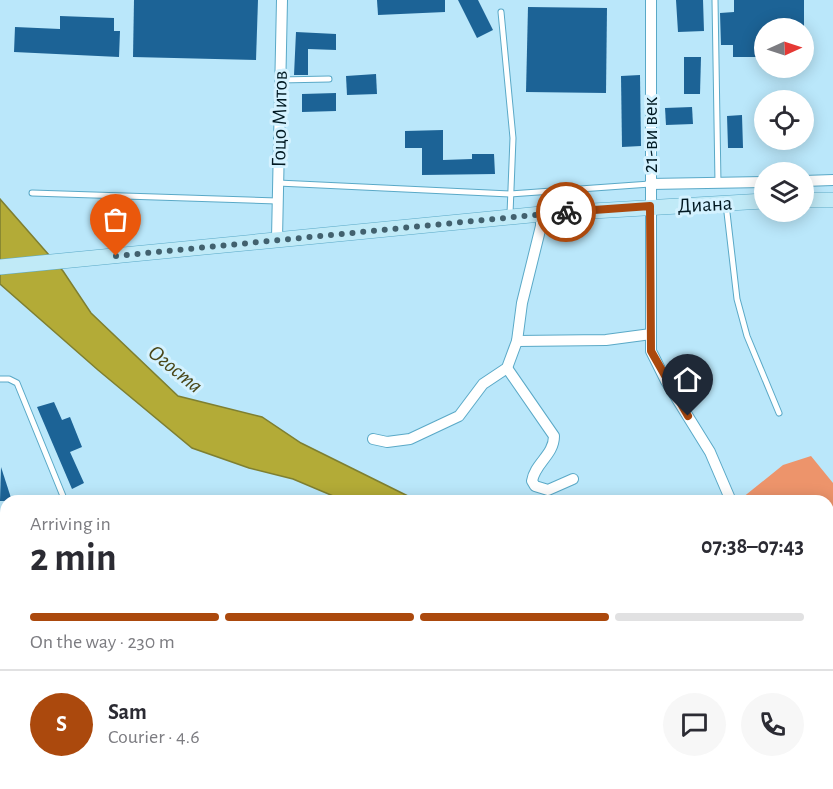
<!DOCTYPE html>
<html lang="en">
<head>
<meta charset="utf-8">
<style>
	body { margin:0; font-family:"Alegreya Sans",sans-serif; background:#f7f7f7; color:#2b2b33; height:100vh; display:flex; flex-direction:column; font-size:22px; white-space:nowrap }
	* { box-sizing:border-box; margin:0 }
	p { font-size:20px; color:#7c7c81 }
	.icon { flex:none; width:33px; height:33px; fill:none; stroke:currentColor; stroke-width:2; stroke-linecap:round; stroke-linejoin:round }
	.map { position:relative; flex:1; overflow:hidden }
	.sheet { position:absolute; left:0px; top:495px; width:834px; height:294px; display:flex; flex-direction:column; background:#fff; border-radius:18px 18px 0 0; box-shadow:0 3px 15px #0003 }
	.sheet>* { flex:none }
	.needle { width:39px; rotate:87deg }
	.tools { position:absolute; left:754px; top:18px; display:grid; gap:12px }
	.tools a { display:grid; place-items:center; width:60px; height:60px; border-radius:50%; background:#fff; box-shadow:0 3px 15px #0003; font-size:30px }
	.pin { position:absolute; display:grid; place-items:center; width:51px; height:51px; color:#fff; margin:-62px -26px; border-radius:50% 50% 50% 0; rotate:-45deg; box-shadow:0 0 6px #0007 }
	.pin .icon { rotate:45deg }
	.courier { position:absolute; display:grid; place-items:center; width:60px; height:60px; margin:-30px; border:4px solid #ab490d; border-radius:50%; background:#fff; color:#222; box-shadow:0 2px 8px #0007 }
	.overview em { font-style:normal; font-weight:600 }
	.overview div { display:flex; flex-direction:column-reverse }
	.overview { display:flex; align-items:center; justify-content:space-between; height:102px; padding:0 30px }
	h1 { font-size:39px; font-weight:600; line-height:45px }
	.bar { display:grid; grid-template-columns:repeat(4,1fr); gap:9px 6px; align-content:center; height:72px; padding:0 30px }
	.bar i { height:8px; border-radius:4px; background:#e1e1e2 }
	.bar .active { background:#ab490d }
	.bar p { grid-column:span 4 }
	.line { display:flex; align-items:center; gap:15px; padding:0 30px; border-top:2px solid #e1e1e2 }
	.line div { flex:1 }
	.round { display:grid; place-items:center; flex:none; width:63px; height:63px; border-radius:32px; background:#f7f7f7 }
	.map>svg:first-child { display:block }
</style>
</head>
<body>
<div class="map">
<svg width="833" height="789" viewBox="0 0 833 789">
	<rect width="100%" height="100%" fill="#bae7fa"/>
	<!-- green -->
	<polygon fill="#ed946b" points="811,456 833,483 833,569 828,574 828,501 745,501 742,498 783,465"/>
	<!-- water -->
	<polygon fill="#b3ab37" stroke="#7e7f31" stroke-width="1.5" points="0,199 63,271 91,313 178,396 262,417 301,443 418,501 345,501 293,479 249,468 192,448 98,370 0,284"/>
	<!-- building -->
	<g fill="#1c6396">
		<polygon points="134,0 258,0 256,60 133,57"/>
		<polygon points="377,0 445,0 445,12 378,15"/>
		<polygon points="458,0 478,0 493,30 477,38"/>
		<polygon points="676,0 703,0 704,31 678,32"/>
		<polygon points="734,0 804,0 804,28 765,28 765,57 733,57 733,45 721,45 720,13 734,12"/>
		<polygon points="528,7 607,8 606,93 526,92"/>
		<polygon points="60,16 114,18 114,31 120,31 119,57 14,52 15,27 60,29"/>
		<polygon points="296,32 336,34 336,50 308,49 308,75 294,75"/>
		<polygon points="684,57 701,57 700,94 684,94"/>
		<polygon points="376,74 377,94 347,95 346,76"/>
		<polygon points="640,75 641,146 622,147 621,76"/>
		<polygon points="336,93 336,111 302,112 302,94"/>
		<polygon points="692,107 693,124 666,125 665,108"/>
		<polygon points="742,115 743,148 728,148 727,116"/>
		<polygon points="443,130 443,160 472,159 472,154 494,154 495,174 422,175 422,148 405,148 405,131"/>
		<polygon points="54,402 62,420 70,417 82,447 70,452 84,483 72,489 37,407"/>
		<polygon points="1,467 12,501 0,501"/>
	</g>
	<g fill="none" stroke-linecap="round" stroke-linejoin="round">
		<defs>
			<g id="lane">
				<polyline points="715,0 718,183"/>
				<polyline points="501,12 513,138 510,214"/>
				<polyline points="280,80 329,79"/>
				<polyline points="278,183 510,194 650,184"/>
				<polyline points="32,193 277,201"/>
				<polyline points="726,204 737,299 747,336 779,413"/>
				<polyline points="0,379 9,379 17,383 65,501"/>
			</g>
			<g id="street">
				<polyline points="651,0 651,351 666,381 710,452 731,501"/>
				<polyline points="804,181 833,180"/>
				<polyline points="650,184 765,182"/>
				<polyline points="277,238 282,0"/>
				<polyline points="517,341 606,340 651,334"/>
				<path d="M 507,368 L 554,436 C 554,455 535,463 532,481 L 535,486 L 548,490 L 573,479"/>
				<polyline points="373,439 387,442 410,439 459,416 483,384 507,368 517,341 522,303 541,226 541,214"/>
				<polyline points="0,569 6,587"/>
				<polyline points="828,597 833,602"/>
			</g>
			<g id="secondary">
				<polyline points="804,200 833,200"/>
				<polyline points="0,267 541,214 765,201"/>
			</g>
		</defs>
		<!-- lane casing -->
		<use href="#lane" stroke="#5aa9c7" stroke-width="7"/>
		<!-- street casing -->
		<use href="#street" stroke="#5aa9c7" stroke-width="12"/>
		<!-- secondary casing -->
		<use href="#secondary" stroke="#5aa9c7" stroke-width="16"/>
		<!-- path -->
		<g stroke="#6c909e" stroke-width="1.5" stroke-dasharray="3 4.5" stroke-linecap="butt">
			<polyline points="0,738 6,738"/>
			<polyline points="70,783 73,789"/>
			<polyline points="77,783 79,789"/>
		</g>
		<!-- lane -->
		<use href="#lane" stroke="#fff" stroke-width="5"/>
		<!-- street -->
		<use href="#street" stroke="#fff" stroke-width="10"/>
		<!-- secondary -->
		<use href="#secondary" stroke="#c0eaf7" stroke-width="15"/>
	</g>
	<g fill="none" stroke-linecap="round" stroke-linejoin="round">
		<!-- done -->
		<polyline stroke="#42616e" stroke-width="6" stroke-dasharray="0 10.8" points="116,256 566,212"/>
		<!-- route -->
		<polyline stroke="#ab490d" stroke-width="8" points="566,212 650,206 651,351 688,416"/>
	</g>
	<g text-anchor="middle" stroke-width="6" stroke-linejoin="round" paint-order="stroke">
		<!-- street labels -->
		<g font-size="21" fill="#011922" stroke="#d4f2ff">
			<text transform="translate(279 119) rotate(-89)" y="7">Гоцо Митов</text>
			<text transform="translate(650 135) rotate(-90)" y="7">21-ви век</text>
			<text transform="translate(705 204) rotate(-3)" y="7">Диана</text>
		</g>
		<!-- water labels -->
		<g font-size="22" font-style="italic" fill="#4a4719" stroke="#d4f2ff">
			<text transform="translate(176 368) rotate(39)" y="8">Огоста</text>
		</g>
	</g>
</svg>
<div class="tools">
<a><svg class="needle" viewBox="-14 -14 28 28"><path d="M0-13l5 13h-10z" fill="#e53935"/><path d="M0 13l5-13h-10z" fill="#7c7c81"/></svg></a>
<a><svg class="icon" aria-label="locate" viewBox="0 0 24 24"><circle cx="12" cy="12" r="6"/><path d="M12 2v4M12 18v4M2 12h4M18 12h4"/></svg></a>
<a><svg class="icon" aria-label="layers" viewBox="0 0 24 24"><path d="M12 4l9 5-9 5-9-5zM3 14l9 5 9-5"/></svg></a>
</div>
<div class="pin" style="left:116px;top:256px;background:#ea580c"><svg class="icon" aria-label="bag" viewBox="0 0 24 24"><path d="M5 8h14l-1 12H6zM9 8a3 3 0 0 1 6 0"/></svg></div>
<div class="pin" style="left:688px;top:416px;background:#1f2937"><svg class="icon" aria-label="home" viewBox="0 0 24 24"><path d="M3 11l9-7 9 7M6 9v11h12V9"/></svg></div>
<div class="courier" style="left:566px;top:212px"><svg class="icon" aria-label="bike" viewBox="0 0 24 24"><circle cx="6" cy="16" r="4"/><circle cx="18" cy="16" r="4"/><path d="M6 16l4-8h5l3 8M10 8l3 8H6M13 5h3"/></svg></div>
<section class="sheet">
<div class="overview"><div><h1>2 min</h1><p>Arriving in</p></div><em>07:38–07:43</em></div>
<div class="bar"><i class="active"></i><i class="active"></i><i class="active"></i><i></i><p>On the way · 230 m</p></div>
<div class="line" style="height:108px"><b class="round" style="background:#ab490d;color:#fff">S</b><div><b>Sam</b><p>Courier · 4.6</p></div><a class="round"><svg class="icon" aria-label="chat" viewBox="0 0 24 24"><path d="M4 5h16v11H9l-5 4z"/></svg></a><a class="round"><svg class="icon" aria-label="phone" viewBox="0 0 24 24"><path d="M5 4h4l2 5-3 2q2 4 5 5l2-3 5 2v4C11 20 4 13 5 4z"/></svg></a></div>
</section>
</div>
</body>
</html>
